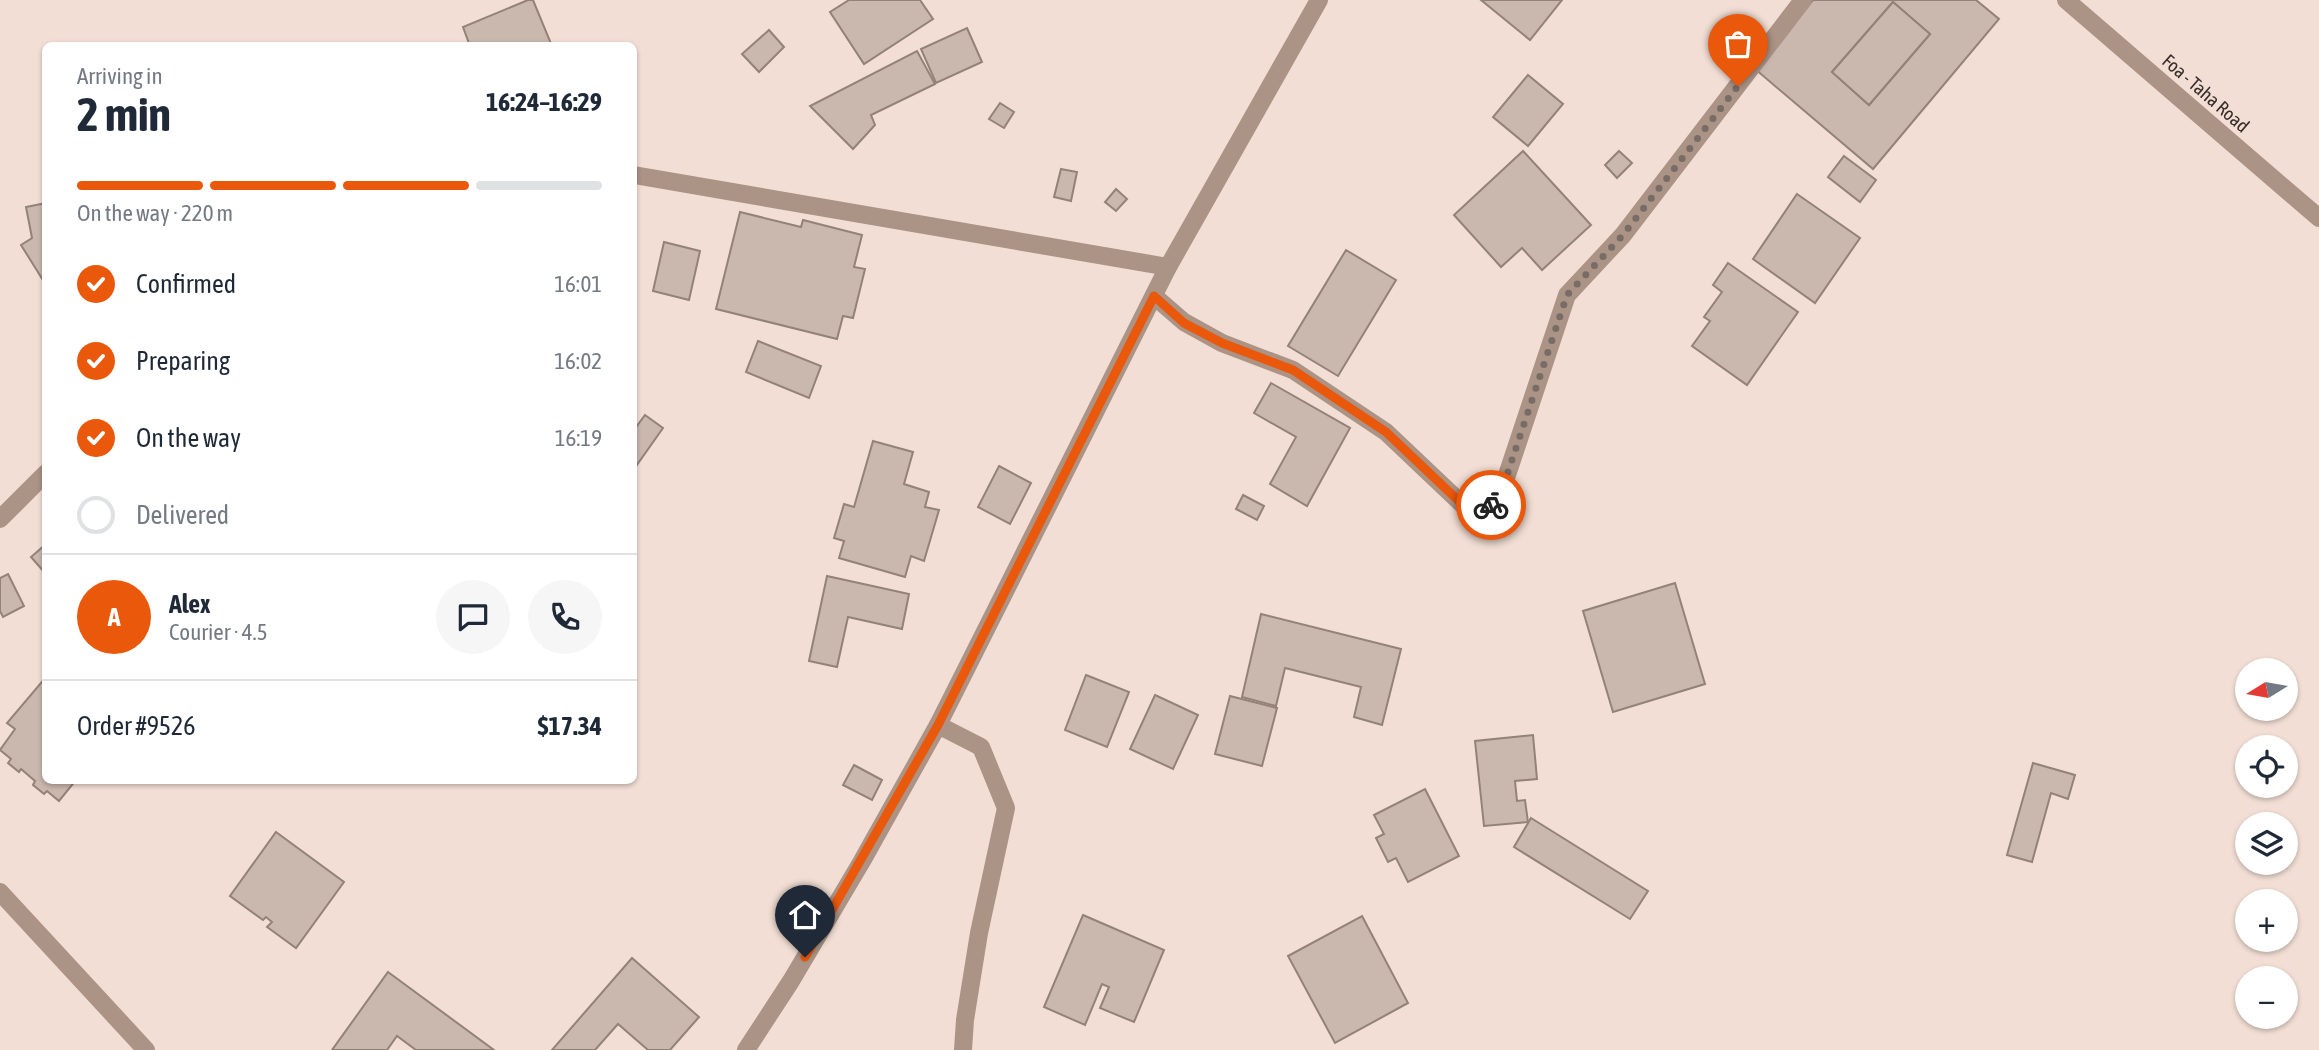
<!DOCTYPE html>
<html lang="en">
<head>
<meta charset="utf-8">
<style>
	body { margin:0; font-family:"Asap Condensed",sans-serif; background:#f6f6f7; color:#1f2937; height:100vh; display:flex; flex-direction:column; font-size:26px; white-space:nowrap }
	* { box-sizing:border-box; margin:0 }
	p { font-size:23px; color:#747a83 }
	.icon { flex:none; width:38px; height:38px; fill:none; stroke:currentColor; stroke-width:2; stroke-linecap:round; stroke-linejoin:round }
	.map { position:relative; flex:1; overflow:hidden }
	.details { position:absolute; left:42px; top:42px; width:595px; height:742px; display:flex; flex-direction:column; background:#fff; border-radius:10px; box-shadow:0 2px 5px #0004 }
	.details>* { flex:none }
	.needle { width:46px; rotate:259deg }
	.fabs { position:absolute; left:2235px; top:658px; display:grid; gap:14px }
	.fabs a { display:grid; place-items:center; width:63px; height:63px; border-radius:50%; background:#fff; box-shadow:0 2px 5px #0004; font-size:35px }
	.pin { position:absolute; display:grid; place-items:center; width:60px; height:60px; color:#fff; margin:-72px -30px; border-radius:50% 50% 50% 0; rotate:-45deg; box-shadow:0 0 7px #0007 }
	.pin .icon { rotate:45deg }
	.courier { position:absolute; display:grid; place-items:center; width:70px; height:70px; margin:-35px; border:5px solid #ea580c; border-radius:50%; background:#fff; color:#222; box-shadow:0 2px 9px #0007 }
	.head em { font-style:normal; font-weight:700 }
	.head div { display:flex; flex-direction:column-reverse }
	.head { display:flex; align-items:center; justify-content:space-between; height:119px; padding:0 35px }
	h1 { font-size:46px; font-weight:700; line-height:52px }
	.bar { display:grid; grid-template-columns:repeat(4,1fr); gap:10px 7px; align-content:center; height:84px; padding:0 35px }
	.bar i { height:9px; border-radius:5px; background:#e0e1e3 }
	.bar .selected { background:#ea580c }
	.bar p { grid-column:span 4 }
	.line { display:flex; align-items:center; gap:18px; padding:0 35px; border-top:2px solid #e0e1e3 }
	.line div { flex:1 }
	.round { display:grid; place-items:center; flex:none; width:74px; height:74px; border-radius:37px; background:#f6f6f7 }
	ol { padding:0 35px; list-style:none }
	li { display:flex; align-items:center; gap:21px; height:77px }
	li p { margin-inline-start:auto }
	li .icon { padding:7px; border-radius:50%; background:#ea580c; color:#fff; stroke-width:4 }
	li:last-child { color:#747a83 }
	li i { width:38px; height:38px; border:4px solid #e0e1e3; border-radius:50% }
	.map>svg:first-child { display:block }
</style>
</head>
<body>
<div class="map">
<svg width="2319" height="1050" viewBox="0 0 2319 1050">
	<rect width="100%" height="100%" fill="#f2ded4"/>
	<!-- building -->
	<g fill="#cab7ad" stroke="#938278" stroke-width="2" fill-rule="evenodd">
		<polygon points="528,0 533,0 552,46 470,46 463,27"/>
		<polygon points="849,0 920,0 933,19 864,64 830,12"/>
		<polygon points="1481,0 1562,0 1530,40"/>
		<path d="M 1813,0 L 1976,0 L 1999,19 L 1873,169 L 1755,69 ZM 1893,2 L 1930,34 L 1869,105 L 1832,72 Z"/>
		<polygon points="1893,2 1930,34 1869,105 1832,72"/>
		<polygon points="967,28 982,62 936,83 921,49"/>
		<polygon points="769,30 784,47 759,72 742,54"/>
		<polygon points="917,51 935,84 871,115 875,125 853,149 810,106"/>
		<polygon points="1528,75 1563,104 1528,146 1493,117"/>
		<polygon points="1000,103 1014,112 1004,128 989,119"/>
		<polygon points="1523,151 1591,225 1542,270 1522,248 1501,267 1454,215"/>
		<polygon points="1619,151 1632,163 1617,178 1605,165"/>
		<polygon points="1844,156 1876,180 1860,202 1828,177"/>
		<polygon points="1061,169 1077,172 1071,201 1054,197"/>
		<polygon points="1116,189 1127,199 1116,211 1105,202"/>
		<polygon points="1797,194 1860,238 1815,303 1753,259"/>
		<polygon points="46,203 46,285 21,245 32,238 26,207"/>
		<polygon points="740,212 801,227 803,220 862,235 854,267 865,269 853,318 843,316 837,339 716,309"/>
		<polygon points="664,242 700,251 689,300 653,291"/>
		<polygon points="1346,250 1396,280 1338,376 1288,346"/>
		<polygon points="1728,263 1798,312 1747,385 1692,346 1710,321 1704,317 1722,292 1713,285"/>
		<polygon points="758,341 821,366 809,398 746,372"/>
		<polygon points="1271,383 1350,428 1307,506 1270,484 1296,437 1254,413"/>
		<polygon points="645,415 663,428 634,469 634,430"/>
		<polygon points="873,441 913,452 904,484 929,492 925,507 939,510 924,561 911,556 905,577 839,558 844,541 834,538 844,504 854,507"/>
		<polygon points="999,466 1031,483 1010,524 978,507"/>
		<polygon points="1243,495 1264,506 1257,520 1236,509"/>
		<polygon points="46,544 46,574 31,557"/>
		<polygon points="8,574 24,606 3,617 0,611 0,578"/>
		<polygon points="827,576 909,594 902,629 848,617 837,667 809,661"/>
		<polygon points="1675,583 1705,684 1613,712 1583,611"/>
		<polygon points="1261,614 1401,649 1382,725 1354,717 1361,687 1285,668 1276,706 1242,697"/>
		<polygon points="1086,675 1129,692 1107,747 1065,730"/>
		<polygon points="46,677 46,780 76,780 59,801 47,791 44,794 33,785 35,781 21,769 19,772 8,763 11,759 0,750 15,729 7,723"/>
		<polygon points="1155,695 1198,715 1173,769 1130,749"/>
		<polygon points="1230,696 1277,708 1262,766 1215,754"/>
		<polygon points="1533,735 1537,779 1515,781 1517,801 1525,800 1528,822 1484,826 1475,741"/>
		<polygon points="2033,763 2075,775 2068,799 2051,793 2032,862 2007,855"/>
		<polygon points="854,765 882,780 872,800 843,785"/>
		<polygon points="1425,789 1459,856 1408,882 1396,858 1388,862 1376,838 1384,834 1374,815"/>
		<polygon points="1531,818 1648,891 1630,919 1514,847"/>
		<polygon points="276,832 344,882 296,948 267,927 272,922 266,917 263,920 230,896"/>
		<polygon points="1083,915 1164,950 1134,1022 1100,1008 1109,987 1102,984 1085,1025 1044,1007"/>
		<polygon points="1362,916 1408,1003 1335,1043 1288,956"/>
		<polygon points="632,958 699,1017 670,1050 648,1050 618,1024 595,1050 552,1050"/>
		<polygon points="388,972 494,1050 416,1050 397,1036 387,1050 332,1050"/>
	</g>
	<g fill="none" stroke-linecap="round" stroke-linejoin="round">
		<!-- minor -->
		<g stroke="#ab9385" stroke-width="18">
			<polyline points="634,175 1168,267"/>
			<polyline points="1154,296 1184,322 1222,343 1293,370 1386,432 1463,505 1481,511 1495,503 1502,490 1567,295 1623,235 1803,0"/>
			<polyline points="0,519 46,473"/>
			<polyline points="938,725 981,747 1006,808 979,933 965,1020 963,1050"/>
			<polyline points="0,892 146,1050"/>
			<polyline points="746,1050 791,981 862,861 938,725 1168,267 1319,0"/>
		</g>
		<!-- tertiary -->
		<polyline stroke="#ab9385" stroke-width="18" points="2066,0 2319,218"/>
	</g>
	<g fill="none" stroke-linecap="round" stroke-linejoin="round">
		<!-- done -->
		<polyline stroke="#786c66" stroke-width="7" stroke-dasharray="0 12.6" points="1491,505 1494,503 1502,490 1567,295 1623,235 1738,86"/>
		<!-- route -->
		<polyline stroke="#ea580c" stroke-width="9" points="805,957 938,725 1154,296 1184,323 1222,343 1293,370 1386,432 1463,505 1481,511 1491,505"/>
	</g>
	<g text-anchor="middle" stroke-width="7" stroke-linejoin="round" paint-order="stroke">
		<!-- street labels -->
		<g font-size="19" fill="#372f2b" stroke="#f2ded4">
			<text transform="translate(2206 93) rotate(41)" y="7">Foa - Taha Road</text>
		</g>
	</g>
</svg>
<div class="fabs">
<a><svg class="needle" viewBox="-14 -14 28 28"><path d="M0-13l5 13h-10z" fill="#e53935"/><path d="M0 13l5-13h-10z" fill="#747a83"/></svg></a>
<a><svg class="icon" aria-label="locate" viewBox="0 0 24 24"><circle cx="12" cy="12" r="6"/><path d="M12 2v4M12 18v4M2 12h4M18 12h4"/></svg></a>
<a><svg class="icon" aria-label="layers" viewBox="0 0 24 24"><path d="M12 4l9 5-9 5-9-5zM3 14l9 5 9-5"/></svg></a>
<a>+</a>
<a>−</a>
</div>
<div class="pin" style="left:1738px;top:86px;background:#ea580c"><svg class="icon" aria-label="bag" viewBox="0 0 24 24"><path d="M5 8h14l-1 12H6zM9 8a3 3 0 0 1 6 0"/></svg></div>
<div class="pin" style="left:805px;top:957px;background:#1f2937"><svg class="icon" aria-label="home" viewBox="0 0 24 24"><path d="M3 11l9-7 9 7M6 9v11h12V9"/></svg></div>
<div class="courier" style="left:1491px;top:505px"><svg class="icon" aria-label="bike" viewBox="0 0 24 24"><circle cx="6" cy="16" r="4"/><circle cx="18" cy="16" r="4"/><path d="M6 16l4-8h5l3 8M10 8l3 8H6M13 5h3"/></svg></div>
<section class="details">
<div class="head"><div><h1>2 min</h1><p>Arriving in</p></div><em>16:24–16:29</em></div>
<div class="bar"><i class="selected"></i><i class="selected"></i><i class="selected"></i><i></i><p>On the way · 220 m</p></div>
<ol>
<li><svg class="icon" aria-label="check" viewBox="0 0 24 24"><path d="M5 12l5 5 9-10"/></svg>Confirmed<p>16:01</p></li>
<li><svg class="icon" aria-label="check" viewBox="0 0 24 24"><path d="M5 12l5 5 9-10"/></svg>Preparing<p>16:02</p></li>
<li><svg class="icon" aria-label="check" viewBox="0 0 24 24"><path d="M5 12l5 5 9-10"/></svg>On the way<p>16:19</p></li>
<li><i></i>Delivered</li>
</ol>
<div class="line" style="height:126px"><b class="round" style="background:#ea580c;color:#fff">A</b><div><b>Alex</b><p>Courier · 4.5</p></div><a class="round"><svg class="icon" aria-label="chat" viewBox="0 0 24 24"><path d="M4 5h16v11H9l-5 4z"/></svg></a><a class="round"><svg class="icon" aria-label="phone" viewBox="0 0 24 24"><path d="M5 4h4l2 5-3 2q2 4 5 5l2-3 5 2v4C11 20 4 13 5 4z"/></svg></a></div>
<div class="line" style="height:91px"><div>Order #9526</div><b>$17.34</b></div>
</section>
</div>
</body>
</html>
